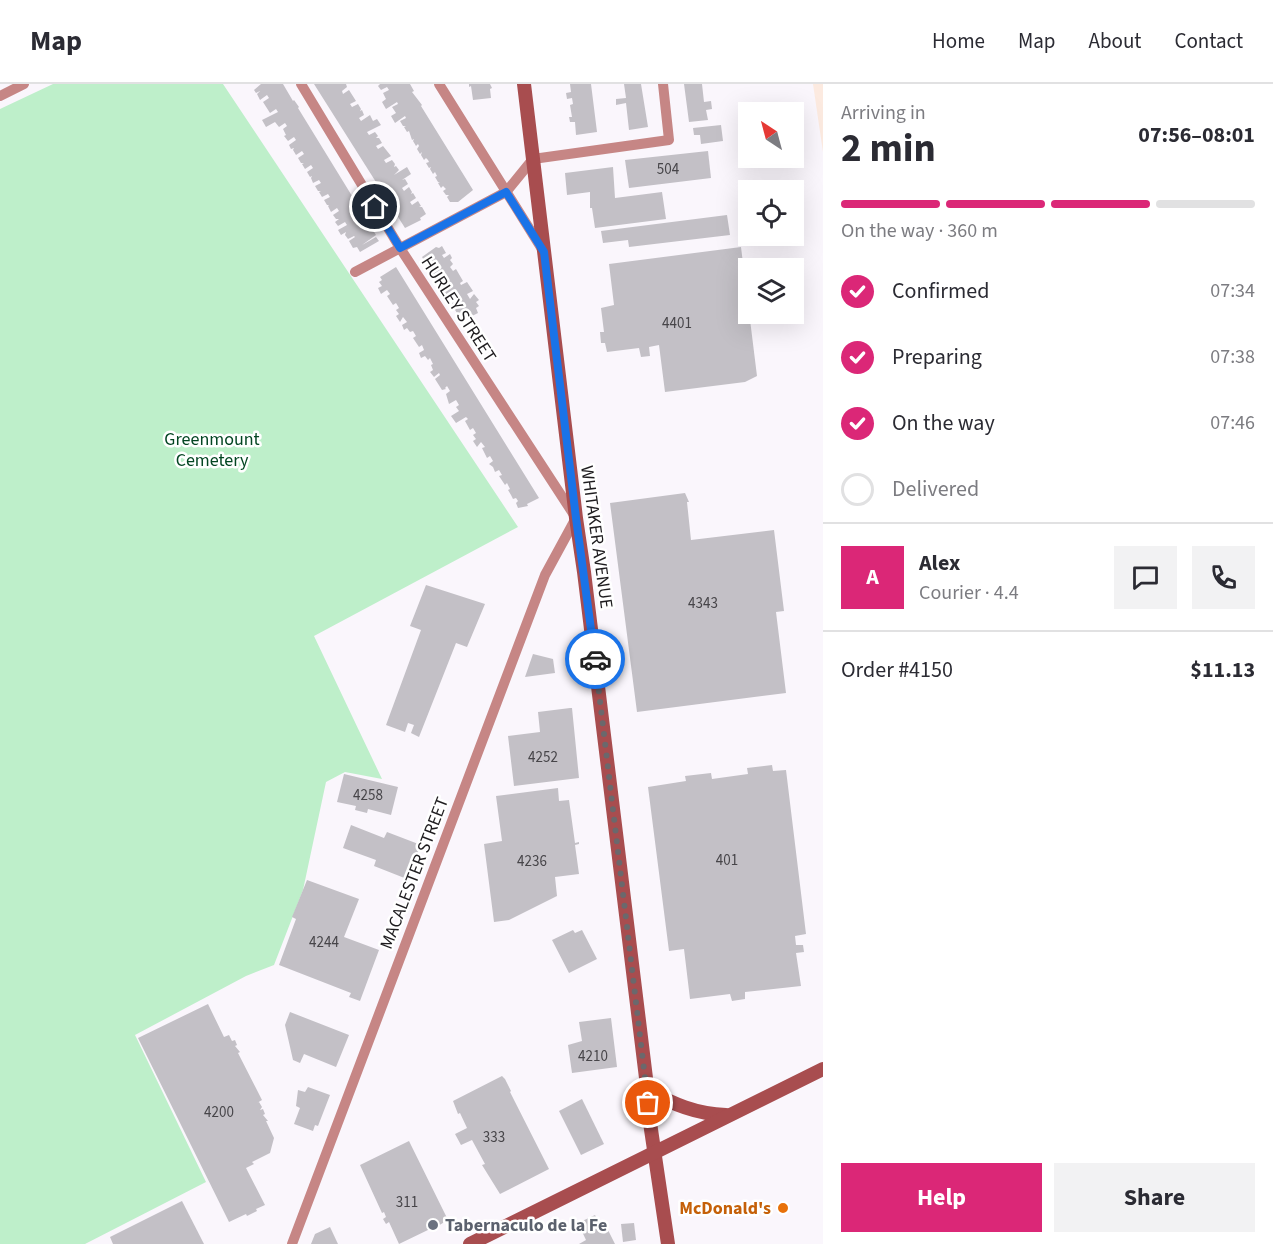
<!DOCTYPE html>
<html lang="en">
<head>
<meta charset="utf-8">
<style>
	body { margin:0; font-family:"Source Sans 3",sans-serif; background:#f2f2f3; color:#2b2b33; height:100vh; display:flex; flex-direction:column; font-size:22px; white-space:nowrap }
	* { box-sizing:border-box; margin:0 }
	p { font-size:20px; color:#7c7c81 }
	.icon { flex:none; width:33px; height:33px; fill:none; stroke:currentColor; stroke-width:2; stroke-linecap:round; stroke-linejoin:round }
	.map { position:relative; flex:1; overflow:hidden }
	.side { display:flex; flex-direction:column; background:#fff; width:450px }
	.side>* { flex:none }
	.needle { width:39px; rotate:324deg }
	.fabs { position:absolute; left:738px; top:18px; display:grid; gap:12px }
	.fabs a { display:grid; place-items:center; width:66px; height:66px; border-radius:0px; background:#fff; box-shadow:0 6px 24px #0002; font-size:30px }
	.pin { position:absolute; display:grid; place-items:center; width:51px; height:51px; color:#fff; margin:-26px; border:3px solid #fff; border-radius:50%; box-shadow:0 2px 6px #0007 }
	.courier { position:absolute; display:grid; place-items:center; width:60px; height:60px; margin:-30px; border:4px solid #1a73e8; border-radius:50%; background:#fff; color:#222; box-shadow:0 2px 8px #0007 }
	.head em { font-style:normal; font-weight:700 }
	.head div { display:flex; flex-direction:column-reverse }
	.head { display:flex; align-items:center; justify-content:space-between; height:102px; padding:0 18px }
	h1 { font-size:39px; font-weight:700; line-height:45px }
	.bar { display:grid; grid-template-columns:repeat(4,1fr); gap:9px 6px; align-content:center; height:72px; padding:0 18px }
	.bar i { height:8px; border-radius:4px; background:#e1e1e2 }
	.bar .current { background:#db2777 }
	.bar p { grid-column:span 4 }
	.line { display:flex; align-items:center; gap:15px; padding:0 18px; border-top:2px solid #e1e1e2 }
	.line div { flex:1 }
	.round { display:grid; place-items:center; flex:none; width:63px; height:63px; border-radius:0px; background:#f2f2f3 }
	ol { padding:0 18px; list-style:none }
	li { display:flex; align-items:center; gap:18px; height:66px }
	li p { margin-inline-start:auto }
	li .icon { padding:6px; border-radius:50%; background:#db2777; color:#fff; stroke-width:4 }
	li:last-child { color:#7c7c81 }
	li i { width:33px; height:33px; border:3px solid #e1e1e2; border-radius:50% }
	.primary-button { display:flex; gap:12px; margin-top:auto; padding:12px 18px }
	.primary-button a { flex:1; height:69px; border-radius:0px; background:#db2777; color:#fff; font-size:24px; font-weight:700; line-height:69px; text-align:center }
	.primary-button a+a { background:#f2f2f3; color:#2b2b33 }
	header { display:flex; align-items:center; gap:36px; box-sizing:border-box; height:84px; padding:0 30px; background:#fff; border-bottom:2px solid #e1e1e2 }
	header strong { font-size:28px }
	nav { display:flex; gap:33px; margin-inline-start:auto; font-size:21px }
	main { display:flex; flex:1; min-height:0 }
	.map>svg:first-child { display:block }
</style>
</head>
<body>
<header>
<strong>Map</strong>
<nav><a>Home</a><a>Map</a><a>About</a><a>Contact</a></nav>
</header>
<main>
<div class="map">
<svg width="823" height="1160" viewBox="0 0 823 1160">
	<rect width="100%" height="100%" fill="#faf6fc"/>
	<!-- industrial -->
	<polygon fill="#fceae0" points="813,0 823,0 823,68"/>
	<!-- green -->
	<polygon fill="#beefca" points="53,0 223,0 518,443 314,552 382,695 345,688 326,698 303,806 274,881 246,892 135,951 206,1098 85,1160 0,1160 0,25"/>
	<!-- building -->
	<g fill="#c3c0c6">
		<polygon points="261,0 283,0 293,17 294,16 299,23 298,24 376,151 362,161 376,153 379,157 360,168 357,163 353,164 349,157 355,153 354,152 348,155 345,151 346,148 341,151 338,146 347,141 345,138 338,142 335,138 339,135 336,135 333,131 339,127 337,124 331,128 328,122 329,121 327,121 324,116 330,113 328,110 322,113 319,108 321,107 318,107 315,102 321,99 319,96 313,99 311,94 312,92 310,93 307,88 313,84 311,81 305,85 302,80 304,79 301,79 298,74 304,70 302,67 296,71 293,66 294,64 291,65 289,61 296,56 294,53 288,57 284,52 286,51 283,45 287,42 285,39 279,43 275,38 266,43 262,36 278,28 276,25 270,29 263,18 269,14 267,11 260,16 257,10 260,7 256,9 254,6"/>
		<polygon points="314,0 346,0 347,3 342,7 343,10 349,6 356,17 350,20 352,23 358,20 361,25 360,27 362,26 364,31 359,34 361,37 370,31 373,37 377,35 381,41 367,48 369,51 375,48 378,52 376,54 379,54 382,59 376,62 378,65 383,62 391,72 384,76 386,79 392,76 395,80 394,83 396,82 399,86 394,91 407,83 411,90 402,96 405,95 408,100 402,104 404,107 409,103 412,108 411,110 413,109 416,114 410,118 412,121 418,117 421,122 419,123 422,123 426,130 420,134 421,136 405,144"/>
		<polygon points="380,0 410,0 414,7 412,8 422,21 421,22 473,106 458,118 450,118 447,113 449,111 446,111 443,107 446,105 443,102 441,104 438,99 440,98 438,98 435,93 437,92 435,88 433,90 430,85 431,83 429,84 426,79 429,78 428,76 426,74 424,76 421,71 422,68 420,70 417,65 419,62 418,60 416,62 413,57 414,55 412,56 409,47 407,48 404,43 406,42 403,42 400,37 406,34 405,32 395,39 391,32 396,29 392,23 398,20 397,18 386,25 382,18 386,15 383,9 389,6 387,3 381,6 378,2"/>
		<polygon points="469,0 490,0 492,4 490,5 491,14 473,16 471,2 469,3"/>
		<polygon points="570,0 591,0 597,48 576,51 575,38 570,38 569,33 572,33 570,21 573,20 572,14 567,15 566,9 571,8"/>
		<polygon points="624,0 641,0 648,43 629,46 626,19 616,21 616,15 626,14"/>
		<polygon points="684,0 702,0 704,18 711,17 712,25 706,26 708,36 689,38"/>
		<polygon points="721,41 723,57 701,60 700,51 694,51 693,44"/>
		<polygon points="708,67 711,94 629,104 625,76"/>
		<polygon points="613,83 615,114 662,108 666,135 595,144 592,124 590,124 590,108 567,111 565,89"/>
		<polygon points="727,131 730,151 629,163 628,156 603,159 601,147"/>
		<polygon points="442,162 446,169 442,171 444,174 450,170 452,174 450,176 453,180 450,183 453,187 456,185 463,197 460,199 461,201 467,198 473,207 467,210 470,215 474,210 479,216 476,218 479,222 476,224 478,229 462,237 422,173 436,163 439,164"/>
		<polygon points="741,163 757,292 745,298 665,308 659,261 649,263 650,272 641,273 639,264 607,268 605,259 601,259 600,248 604,248 601,224 614,221 609,180"/>
		<polygon points="396,183 539,414 527,420 528,422 518,424 516,419 518,417 516,414 513,415 511,411 508,406 510,405 507,399 505,401 499,392 502,391 499,386 495,388 493,383 489,380 493,377 490,372 487,374 482,364 485,363 481,358 477,363 473,357 476,355 473,351 476,349 473,344 470,346 465,337 468,335 466,333 456,339 451,332 459,327 456,323 459,321 456,316 449,320 446,310 450,307 447,302 445,304 446,305 442,306 435,295 440,291 439,289 434,293 430,288 433,286 431,281 433,280 430,274 428,276 425,272 421,274 419,269 424,266 422,261 419,263 413,254 416,252 413,247 410,248 407,244 404,246 402,241 407,238 403,233 400,238 396,232 399,230 396,226 399,224 396,219 393,221 387,212 390,210 387,206 381,210 378,204 382,202 379,198 382,196 380,193"/>
		<polygon points="685,409 689,418 687,418 691,456 774,446 784,527 776,528 786,609 637,628 610,419"/>
		<polygon points="426,501 485,520 467,563 456,559 419,653 411,649 414,641 408,639 405,648 386,641 421,546 410,542"/>
		<polygon points="533,570 553,575 555,589 525,593"/>
		<polygon points="570,624 572,624 579,694 514,702 508,652 540,648 538,628"/>
		<polygon points="772,681 773,687 786,686 806,850 795,852 796,861 803,861 804,868 796,869 801,902 745,908 745,915 732,917 730,910 690,915 684,865 669,867 648,703 686,697 685,692 711,689 712,695 748,690 747,684"/>
		<polygon points="344,690 398,703 391,731 368,725 367,729 355,726 356,722 337,718"/>
		<polygon points="558,704 559,717 569,716 575,759 579,758 579,760 575,761 579,790 555,793 557,812 509,836 494,838 484,760 502,757 496,712"/>
		<polygon points="351,741 384,754 387,748 421,761 407,795 374,782 376,776 343,764"/>
		<polygon points="307,796 359,815 344,853 379,866 360,917 349,913 351,909 279,881 296,835 292,833"/>
		<polygon points="573,846 575,849 582,846 597,875 569,889 552,856"/>
		<polygon points="208,920 224,953 229,951 232,957 235,956 237,961 235,962 240,968 238,969 262,1016 257,1019 259,1018 262,1023 260,1026 263,1025 265,1030 263,1031 268,1037 266,1037 274,1054 270,1069 252,1078 254,1080 246,1084 265,1121 256,1125 257,1127 247,1132 246,1130 229,1138 138,954"/>
		<polygon points="290,928 349,951 336,983 304,970 300,979 293,976 285,941"/>
		<polygon points="611,934 617,983 572,989 568,961 582,957 579,938"/>
		<polygon points="502,992 505,995 511,1007 510,1008 549,1085 500,1110 482,1081 485,1080 472,1056 461,1061 455,1050 467,1044 460,1029 458,1030 453,1017"/>
		<polygon points="308,1003 330,1011 318,1042 315,1041 313,1047 294,1040 300,1024 296,1022 298,1006 305,1008"/>
		<polygon points="582,1015 604,1060 581,1071 559,1027"/>
		<polygon points="409,1057 448,1136 431,1146 430,1145 399,1160 389,1138 386,1140 383,1135 386,1133 384,1128 382,1129 360,1081"/>
		<polygon points="182,1117 204,1160 113,1160 110,1153"/>
		<polygon points="595,1131 604,1148 608,1146 615,1160 579,1160 586,1156 578,1139"/>
		<polygon points="634,1139 636,1156 623,1158 621,1140"/>
		<polygon points="330,1143 338,1160 311,1160 315,1150"/>
	</g>
	<g fill="none" stroke-linecap="round" stroke-linejoin="round">
		<!-- street -->
		<g stroke="#c68685" stroke-width="10">
			<polyline points="439,0 542,165"/>
			<polyline points="0,12 24,0"/>
			<polyline points="355,188 506,108 533,75 669,56 663,0"/>
			<polyline points="292,1160 545,491 576,434 400,164 301,0"/>
		</g>
		<!-- secondary -->
		<g stroke="#a84d4f" stroke-width="14">
			<polyline points="524,0 576,434 584,488 646,994 649,1032 668,1160"/>
			<path d="M 647,1006 C 673,1020 696,1030 726,1031"/>
			<polyline points="470,1160 823,985"/>
		</g>
	</g>
	<g fill="none" stroke-linecap="round" stroke-linejoin="round">
		<!-- done -->
		<polyline stroke="#6b686c" stroke-width="6" stroke-dasharray="0 10.8" points="595,575 648,1019"/>
		<!-- route -->
		<polyline stroke="#1a73e8" stroke-width="8" points="375,123 400,164 506,108 544,168 576,434 595,575"/>
	</g>
	<!-- markers -->
	<circle fill="#e8710a" stroke="#fff" stroke-width="2" cx="783" cy="1124" r="6"/>
	<circle fill="#6b7280" stroke="#fff" stroke-width="2" cx="433" cy="1141" r="6"/>
	<g text-anchor="middle" stroke-width="5" stroke-linejoin="round" paint-order="stroke">
		<!-- number labels -->
		<g font-size="15" fill="#474549">
			<text x="668" y="90">504</text>
			<text x="677" y="244">4401</text>
			<text x="703" y="524">4343</text>
			<text x="543" y="678">4252</text>
			<text x="368" y="716">4258</text>
			<text x="727" y="781">401</text>
			<text x="532" y="782">4236</text>
			<text x="324" y="863">4244</text>
			<text x="593" y="977">4210</text>
			<text x="219" y="1033">4200</text>
			<text x="494" y="1058">333</text>
			<text x="407" y="1123">311</text>
		</g>
		<!-- street labels -->
		<g font-size="18" fill="#1e1c1f" stroke="#fff">
			<text transform="translate(459 225) rotate(57)" y="6">HURLEY STREET</text>
			<text transform="translate(597 453) rotate(82)" y="6">WHITAKER AVENUE</text>
			<text transform="translate(414 789) rotate(-69)" y="6">MACALESTER STREET</text>
		</g>
		<!-- park labels -->
		<g font-size="18" fill="#034622" stroke="#fff">
			<text x="212" y="361">Greenmount<tspan x="212" dy="21">Cemetery</tspan></text>
		</g>
		<!-- food labels -->
		<g font-size="18" font-weight="bold" fill="#c56008" stroke="#fff" text-anchor="end">
			<text x="771" y="1130">McDonald's</text>
		</g>
		<!-- worship labels -->
		<g font-size="18" font-weight="bold" fill="#5b616d" stroke="#fff" text-anchor="start">
			<text x="445" y="1147">Tabernaculo de la Fe</text>
		</g>
	</g>
</svg>
<div class="fabs">
<a><svg class="needle" viewBox="-14 -14 28 28"><path d="M0-13l5 13h-10z" fill="#e53935"/><path d="M0 13l5-13h-10z" fill="#7c7c81"/></svg></a>
<a><svg class="icon" aria-label="locate" viewBox="0 0 24 24"><circle cx="12" cy="12" r="6"/><path d="M12 2v4M12 18v4M2 12h4M18 12h4"/></svg></a>
<a><svg class="icon" aria-label="layers" viewBox="0 0 24 24"><path d="M12 4l9 5-9 5-9-5zM3 14l9 5 9-5"/></svg></a>
</div>
<div class="pin" style="left:648px;top:1019px;background:#ea580c"><svg class="icon" aria-label="bag" viewBox="0 0 24 24"><path d="M5 8h14l-1 12H6zM9 8a3 3 0 0 1 6 0"/></svg></div>
<div class="pin" style="left:375px;top:123px;background:#1f2937"><svg class="icon" aria-label="home" viewBox="0 0 24 24"><path d="M3 11l9-7 9 7M6 9v11h12V9"/></svg></div>
<div class="courier" style="left:595px;top:575px"><svg class="icon" aria-label="car" viewBox="0 0 24 24"><path d="M5 17H2v-5l4-1 3-4h7l3 4 3 1v5h-3M9 17h6M6 11h13"/><circle cx="7" cy="17" r="2"/><circle cx="17" cy="17" r="2"/></svg></div>
</div>
<section class="side">
<div class="head"><div><h1>2 min</h1><p>Arriving in</p></div><em>07:56–08:01</em></div>
<div class="bar"><i class="current"></i><i class="current"></i><i class="current"></i><i></i><p>On the way · 360 m</p></div>
<ol>
<li><svg class="icon" aria-label="check" viewBox="0 0 24 24"><path d="M5 12l5 5 9-10"/></svg>Confirmed<p>07:34</p></li>
<li><svg class="icon" aria-label="check" viewBox="0 0 24 24"><path d="M5 12l5 5 9-10"/></svg>Preparing<p>07:38</p></li>
<li><svg class="icon" aria-label="check" viewBox="0 0 24 24"><path d="M5 12l5 5 9-10"/></svg>On the way<p>07:46</p></li>
<li><i></i>Delivered</li>
</ol>
<div class="line" style="height:108px"><b class="round" style="background:#db2777;color:#fff">A</b><div><b>Alex</b><p>Courier · 4.4</p></div><a class="round"><svg class="icon" aria-label="chat" viewBox="0 0 24 24"><path d="M4 5h16v11H9l-5 4z"/></svg></a><a class="round"><svg class="icon" aria-label="phone" viewBox="0 0 24 24"><path d="M5 4h4l2 5-3 2q2 4 5 5l2-3 5 2v4C11 20 4 13 5 4z"/></svg></a></div>
<div class="line" style="height:78px"><div>Order #4150</div><b>$11.13</b></div>
<div class="primary-button"><a>Help</a><a>Share</a></div>
</section>
</main>
</body>
</html>
